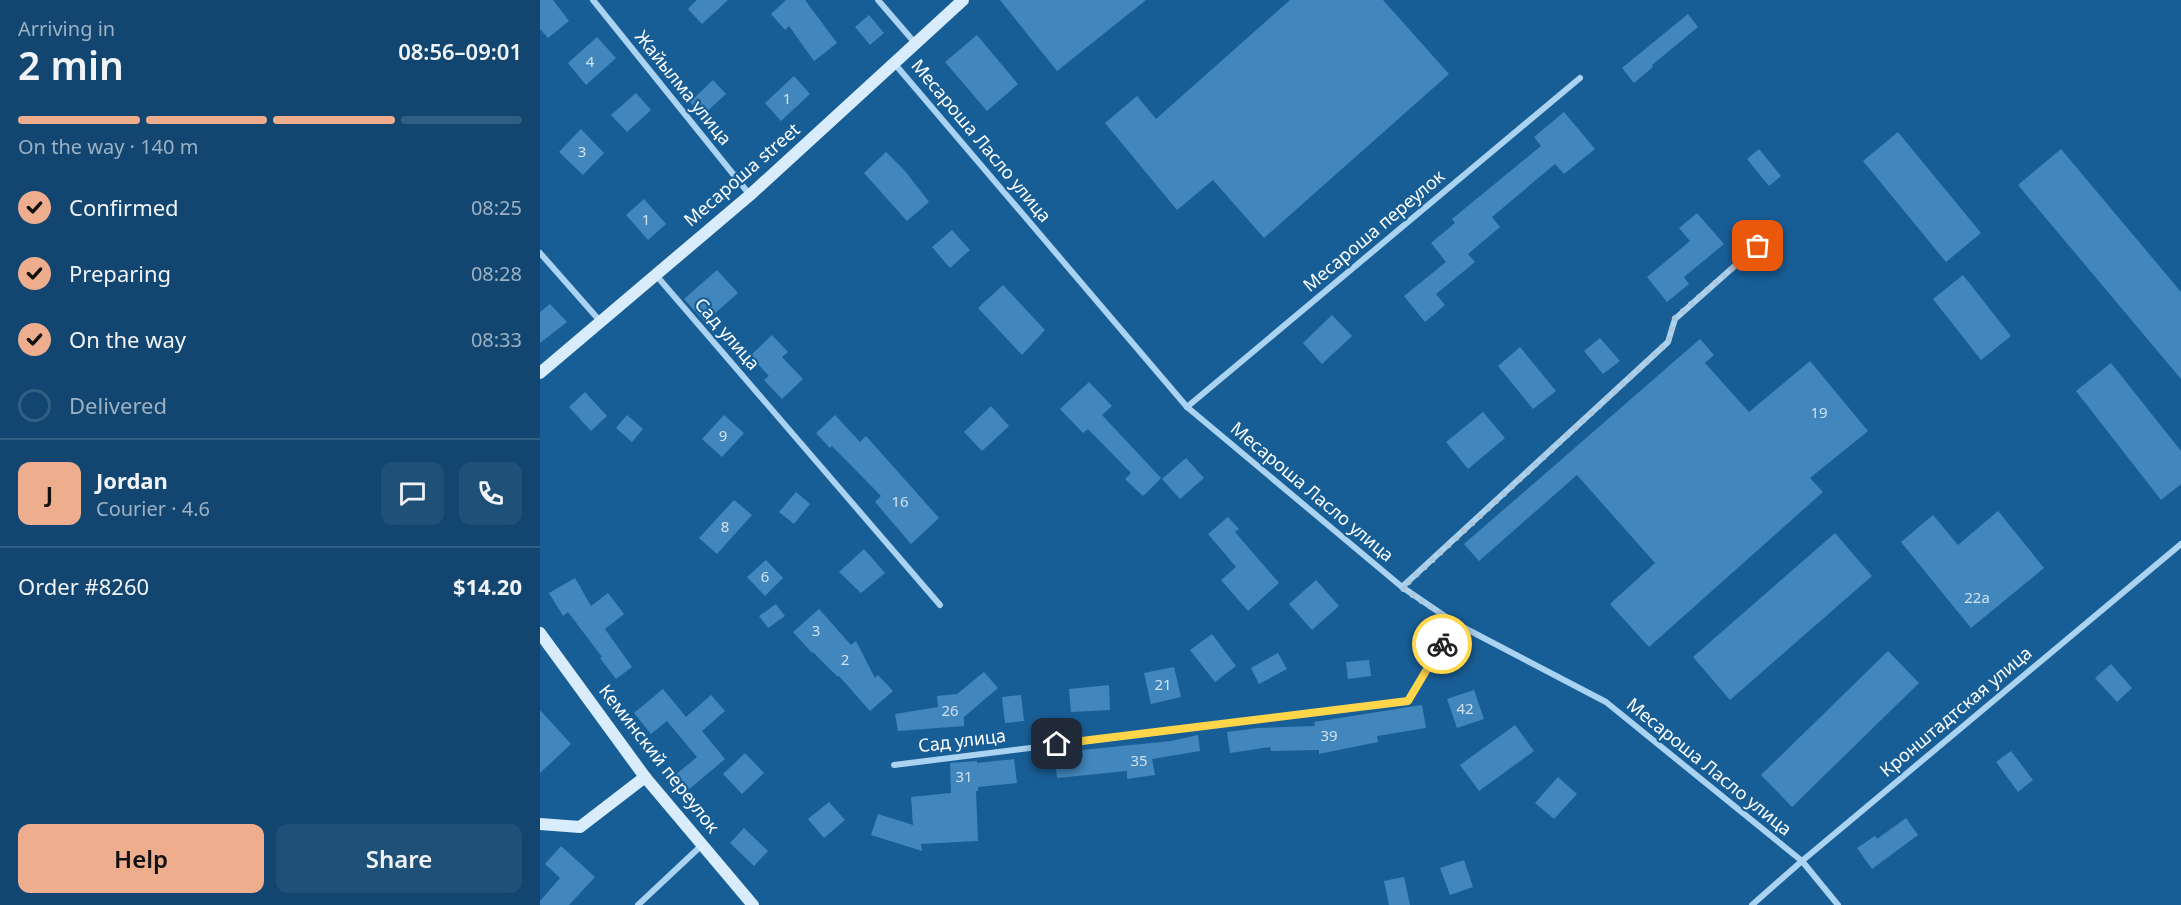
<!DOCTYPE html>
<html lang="en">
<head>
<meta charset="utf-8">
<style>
	body { margin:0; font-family:"Noto Sans",sans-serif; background:#1f5078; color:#f1f3f6; height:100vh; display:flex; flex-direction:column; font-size:22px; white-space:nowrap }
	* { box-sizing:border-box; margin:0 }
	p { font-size:20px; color:#9cb1c3 }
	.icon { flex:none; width:33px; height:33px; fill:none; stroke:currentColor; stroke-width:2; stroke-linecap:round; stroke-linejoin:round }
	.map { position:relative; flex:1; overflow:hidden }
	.sheet { display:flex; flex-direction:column; background:#124670; width:540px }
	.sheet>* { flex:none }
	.pin { position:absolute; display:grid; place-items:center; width:51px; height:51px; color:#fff; margin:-26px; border-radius:12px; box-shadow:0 3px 9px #0006 }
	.courier { position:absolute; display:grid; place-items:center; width:60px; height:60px; margin:-30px; border:4px solid #ffd54a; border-radius:50%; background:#fff; color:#222; box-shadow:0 2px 8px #0007 }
	.summary em { font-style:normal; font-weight:600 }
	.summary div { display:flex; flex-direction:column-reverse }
	.summary { display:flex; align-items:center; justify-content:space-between; height:102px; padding:0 18px }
	h1 { font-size:39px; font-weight:600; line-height:45px }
	.bar { display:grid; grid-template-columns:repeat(4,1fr); gap:9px 6px; align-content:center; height:72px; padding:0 18px }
	.bar i { height:8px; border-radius:4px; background:#315e83 }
	.bar .selected { background:#eead8d }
	.bar p { grid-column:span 4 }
	.line { display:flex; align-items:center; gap:15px; padding:0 18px; border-top:2px solid #315e83 }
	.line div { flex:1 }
	.round { display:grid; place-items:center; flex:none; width:63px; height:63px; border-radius:12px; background:#1f5078 }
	ol { padding:0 18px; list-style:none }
	li { display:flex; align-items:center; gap:18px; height:66px }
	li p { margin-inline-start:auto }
	li .icon { padding:6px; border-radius:50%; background:#eead8d; color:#111; stroke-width:4 }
	li:last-child { color:#9cb1c3 }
	li i { width:33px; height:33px; border:3px solid #315e83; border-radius:50% }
	.primary-button { display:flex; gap:12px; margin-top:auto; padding:12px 18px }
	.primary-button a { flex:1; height:69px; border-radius:12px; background:#eead8d; color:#111; font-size:24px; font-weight:600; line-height:69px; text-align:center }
	.primary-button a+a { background:#1f5078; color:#f1f3f6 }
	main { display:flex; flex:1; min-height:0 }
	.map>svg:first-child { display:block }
</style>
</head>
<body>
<main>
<section class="sheet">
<div class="summary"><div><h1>2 min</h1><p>Arriving in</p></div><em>08:56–09:01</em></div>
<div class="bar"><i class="selected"></i><i class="selected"></i><i class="selected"></i><i></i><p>On the way · 140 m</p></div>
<ol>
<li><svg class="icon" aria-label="check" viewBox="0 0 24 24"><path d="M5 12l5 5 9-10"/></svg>Confirmed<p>08:25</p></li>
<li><svg class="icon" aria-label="check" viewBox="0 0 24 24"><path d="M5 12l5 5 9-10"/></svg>Preparing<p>08:28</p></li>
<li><svg class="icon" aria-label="check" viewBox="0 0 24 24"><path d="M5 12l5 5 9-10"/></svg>On the way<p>08:33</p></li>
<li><i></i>Delivered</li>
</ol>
<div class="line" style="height:108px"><b class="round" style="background:#eead8d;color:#111">J</b><div><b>Jordan</b><p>Courier · 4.6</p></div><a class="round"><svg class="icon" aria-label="chat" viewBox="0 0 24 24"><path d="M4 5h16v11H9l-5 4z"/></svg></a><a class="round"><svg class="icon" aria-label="phone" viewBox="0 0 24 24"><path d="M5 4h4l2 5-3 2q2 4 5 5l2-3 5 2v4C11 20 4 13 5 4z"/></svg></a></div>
<div class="line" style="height:78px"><div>Order #8260</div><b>$14.20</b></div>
<div class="primary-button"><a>Help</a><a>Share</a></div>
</section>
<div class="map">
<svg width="1641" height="905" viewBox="0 0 1641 905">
	<rect width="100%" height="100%" fill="#185e96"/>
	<!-- building -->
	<g fill="#4187bd">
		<polygon points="0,0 13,0 29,21 8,38 0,29"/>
		<polygon points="157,0 188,0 162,24 148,9"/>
		<polygon points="246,0 265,0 297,43 274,61 249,26 245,30 231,14"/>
		<polygon points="460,0 606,0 517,71"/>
		<polygon points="750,0 843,0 909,74 724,238 673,180 637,210 565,123 597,96 616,119"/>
		<polygon points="1148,14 1158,27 1112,65 1113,67 1094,83 1082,68"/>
		<polygon points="329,15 344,33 330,45 315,27"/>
		<polygon points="437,35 478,84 447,111 405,62"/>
		<polygon points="57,37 76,58 46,85 28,63"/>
		<polygon points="254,76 270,94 241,121 225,103"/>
		<polygon points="173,80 186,94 162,116 150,102"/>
		<polygon points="96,93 111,110 87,132 71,115"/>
		<polygon points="1024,112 1055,149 1024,174 1015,164 952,217 960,227 928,254 935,262 896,294 905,305 885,322 864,296 906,262 891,243 915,223 912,219 1001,146 994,137"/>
		<polygon points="41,129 64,153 43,175 19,152"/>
		<polygon points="1358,132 1441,233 1406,262 1323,161"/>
		<polygon points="1219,149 1241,176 1229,186 1207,159"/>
		<polygon points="1521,149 1641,292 1641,379 1478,185"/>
		<polygon points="346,152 365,171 389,202 367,221 324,173"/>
		<polygon points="104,199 126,224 108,240 86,215"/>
		<polygon points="1157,213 1184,244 1144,277 1149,284 1127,302 1107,277 1150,241 1139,228"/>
		<polygon points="412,230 430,250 410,268 392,247"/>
		<polygon points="177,270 198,293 165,322 144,299"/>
		<polygon points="1423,275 1471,336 1441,360 1393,299"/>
		<polygon points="463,285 505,330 482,355 438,308"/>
		<polygon points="10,304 27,322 0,343 0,312"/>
		<polygon points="792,315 812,336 782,364 763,343"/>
		<polygon points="232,335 248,352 242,357 263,379 242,399 224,380 229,376 210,356"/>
		<polygon points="1060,338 1080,361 1063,374 1044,351"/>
		<polygon points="1160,339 1174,355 1165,363 1209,412 1270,361 1328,431 1270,478 1283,492 1109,647 1070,604 1115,563 1037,475 939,561 924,544"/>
		<polygon points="980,347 1016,391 993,409 958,366"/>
		<polygon points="1571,363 1641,451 1641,484 1621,500 1536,391"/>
		<polygon points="549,382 572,406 562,415 621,478 603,496 585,479 591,473 548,429 543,433 520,409"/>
		<polygon points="45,392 67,416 51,431 29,407"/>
		<polygon points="451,406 469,426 442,451 424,432"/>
		<polygon points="943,412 965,438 928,469 906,442"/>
		<polygon points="87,415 103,429 92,442 76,428"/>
		<polygon points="184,415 204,433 182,457 162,439"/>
		<polygon points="295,415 320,442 326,436 399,518 371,544 335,502 341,496 292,446 290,448 276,433"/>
		<polygon points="646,458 664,478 640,499 622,479"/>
		<polygon points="256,492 270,504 254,524 239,512"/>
		<polygon points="194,500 212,515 177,554 159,538"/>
		<polygon points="1458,511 1504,568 1431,628 1361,542 1393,515 1418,545"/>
		<polygon points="688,517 699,529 695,532 739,583 708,611 681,580 696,567 668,534"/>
		<polygon points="1295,533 1332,576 1190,700 1153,657"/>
		<polygon points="324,549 345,573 321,593 299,572"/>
		<polygon points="226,560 243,578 225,596 207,577"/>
		<polygon points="35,578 51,606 68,593 84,614 65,629 92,667 76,679 60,658 62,657 28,612 23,616 9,593"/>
		<polygon points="776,580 799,606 772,630 749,604"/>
		<polygon points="236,604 245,616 228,628 219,616"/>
		<polygon points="279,609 311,645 316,641 335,678 338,675 353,691 330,711 299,676 298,677 273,652 272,653 253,632"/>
		<polygon points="672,634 696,666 675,682 650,650"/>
		<polygon points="1348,651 1379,683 1252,807 1221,775"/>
		<polygon points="738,653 747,669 719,684 711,668"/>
		<polygon points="829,660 831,676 808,679 806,662"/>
		<polygon points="1571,664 1592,688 1577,702 1555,678"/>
		<polygon points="634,667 641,697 611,704 604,673"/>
		<polygon points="444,672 458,688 424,717 424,726 358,731 355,714 398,707 397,696 417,694"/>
		<polygon points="569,685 570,710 531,712 529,689"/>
		<polygon points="123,689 146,717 171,695 185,711 162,731 185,759 147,791 134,776 157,757 127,721 111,734 94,713"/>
		<polygon points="934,690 944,719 917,728 907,699"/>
		<polygon points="481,695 484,721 465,723 462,697"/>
		<polygon points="882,705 886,728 837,736 838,742 779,754 779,750 731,751 730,747 690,753 687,732 718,728 775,726 774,722"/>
		<polygon points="0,710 31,744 0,773"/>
		<polygon points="975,725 994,751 939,791 920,765"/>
		<polygon points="658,735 660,751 612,759 615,775 587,779 587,771 517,778 515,760 543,757 542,750 631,741"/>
		<polygon points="1471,751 1493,780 1478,792 1456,762"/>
		<polygon points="205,753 224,773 202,794 183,774"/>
		<polygon points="474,759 477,783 438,787 438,791 436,791 438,841 381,844 382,851 331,835 338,814 373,825 371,797 411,793 410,763 437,761 437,763"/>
		<polygon points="1018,777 1037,794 1014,819 995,803"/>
		<polygon points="289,802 305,820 284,838 268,819"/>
		<polygon points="1366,818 1378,835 1332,869 1317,848 1335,836 1337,839"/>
		<polygon points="204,828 228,851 214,866 190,843"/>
		<polygon points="21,846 55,877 29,905 0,905 0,901 20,878 5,864"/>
		<polygon points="924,860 933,887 910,895 900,868"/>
		<polygon points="864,877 870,905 849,905 844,881"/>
	</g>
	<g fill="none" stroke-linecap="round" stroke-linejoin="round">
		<!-- street -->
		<g stroke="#aad2f1" stroke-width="6">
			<polyline points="53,0 210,195"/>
			<polyline points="338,0 375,43"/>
			<polyline points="354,63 647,407 862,587 915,623 1066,702 1262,861 1298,905"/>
			<polyline points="0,253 60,321"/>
			<polyline points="115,274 400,605"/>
			<polyline points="647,407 1040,78"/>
			<polyline points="862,587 1128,342 1135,319 1234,231"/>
			<polyline points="354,765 868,701 915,623"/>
			<polyline points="98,905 162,845"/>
			<polyline points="1212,905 1262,861 1641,544"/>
		</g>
		<!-- secondary -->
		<g stroke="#d8ecfb" stroke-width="12">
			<polyline points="0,373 210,195 423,0"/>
			<polyline points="0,633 105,777 213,905"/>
			<polyline points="0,824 40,827 105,777"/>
		</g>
	</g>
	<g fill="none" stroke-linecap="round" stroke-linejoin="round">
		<!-- done -->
		<polyline stroke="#aec7da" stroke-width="6" stroke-dasharray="0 10.8" points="902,644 915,623 862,588 1128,342 1135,318 1218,246"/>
		<!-- route -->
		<polyline stroke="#ffd54a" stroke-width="8" points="517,744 868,701 902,644"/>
	</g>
	<g text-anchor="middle" stroke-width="4.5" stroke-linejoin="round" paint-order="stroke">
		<!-- number labels -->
		<g font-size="15" fill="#d0e1ee">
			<text x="50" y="67">4</text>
			<text x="247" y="104">1</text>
			<text x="42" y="157">3</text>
			<text x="106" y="225">1</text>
			<text x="1279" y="418">19</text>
			<text x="183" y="441">9</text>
			<text x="360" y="507">16</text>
			<text x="185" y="532">8</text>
			<text x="225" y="582">6</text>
			<text x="1437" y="603">22а</text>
			<text x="276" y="636">3</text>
			<text x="305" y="665">2</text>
			<text x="623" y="690">21</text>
			<text x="925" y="714">42</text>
			<text x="410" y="716">26</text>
			<text x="789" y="741">39</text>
			<text x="599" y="766">35</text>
			<text x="424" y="782">31</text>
		</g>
		<!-- street labels -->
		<g font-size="18" fill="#fff" stroke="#185e96">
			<text transform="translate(143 88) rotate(51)" y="6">Жайылма улица</text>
			<text transform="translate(441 141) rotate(50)" y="6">Месароша Ласло улица</text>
			<text transform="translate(202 175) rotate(-41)" y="6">Месароша street</text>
			<text transform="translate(834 231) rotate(-40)" y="6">Месароша переулок</text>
			<text transform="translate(187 334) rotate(49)" y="6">Сад улица</text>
			<text transform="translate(772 492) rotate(40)" y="6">Месароша Ласло улица</text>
			<text transform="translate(1416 712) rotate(-40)" y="6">Кронштадтская улица</text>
			<text transform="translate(422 741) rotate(-7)" y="6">Сад улица</text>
			<text transform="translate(119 759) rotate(52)" y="6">Кеминский переулок</text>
			<text transform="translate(1169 767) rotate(39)" y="6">Месароша Ласло улица</text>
		</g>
	</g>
</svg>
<div class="pin" style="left:1218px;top:246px;background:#ea580c"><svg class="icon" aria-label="bag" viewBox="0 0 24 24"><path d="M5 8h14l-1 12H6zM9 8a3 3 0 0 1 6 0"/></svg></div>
<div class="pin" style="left:517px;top:744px;background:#1f2937"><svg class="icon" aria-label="home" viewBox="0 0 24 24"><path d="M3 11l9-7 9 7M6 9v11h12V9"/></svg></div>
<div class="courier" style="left:902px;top:644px"><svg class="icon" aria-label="bike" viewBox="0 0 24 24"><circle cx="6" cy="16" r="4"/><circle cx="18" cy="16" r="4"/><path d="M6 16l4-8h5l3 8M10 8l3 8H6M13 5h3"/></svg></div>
</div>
</main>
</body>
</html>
